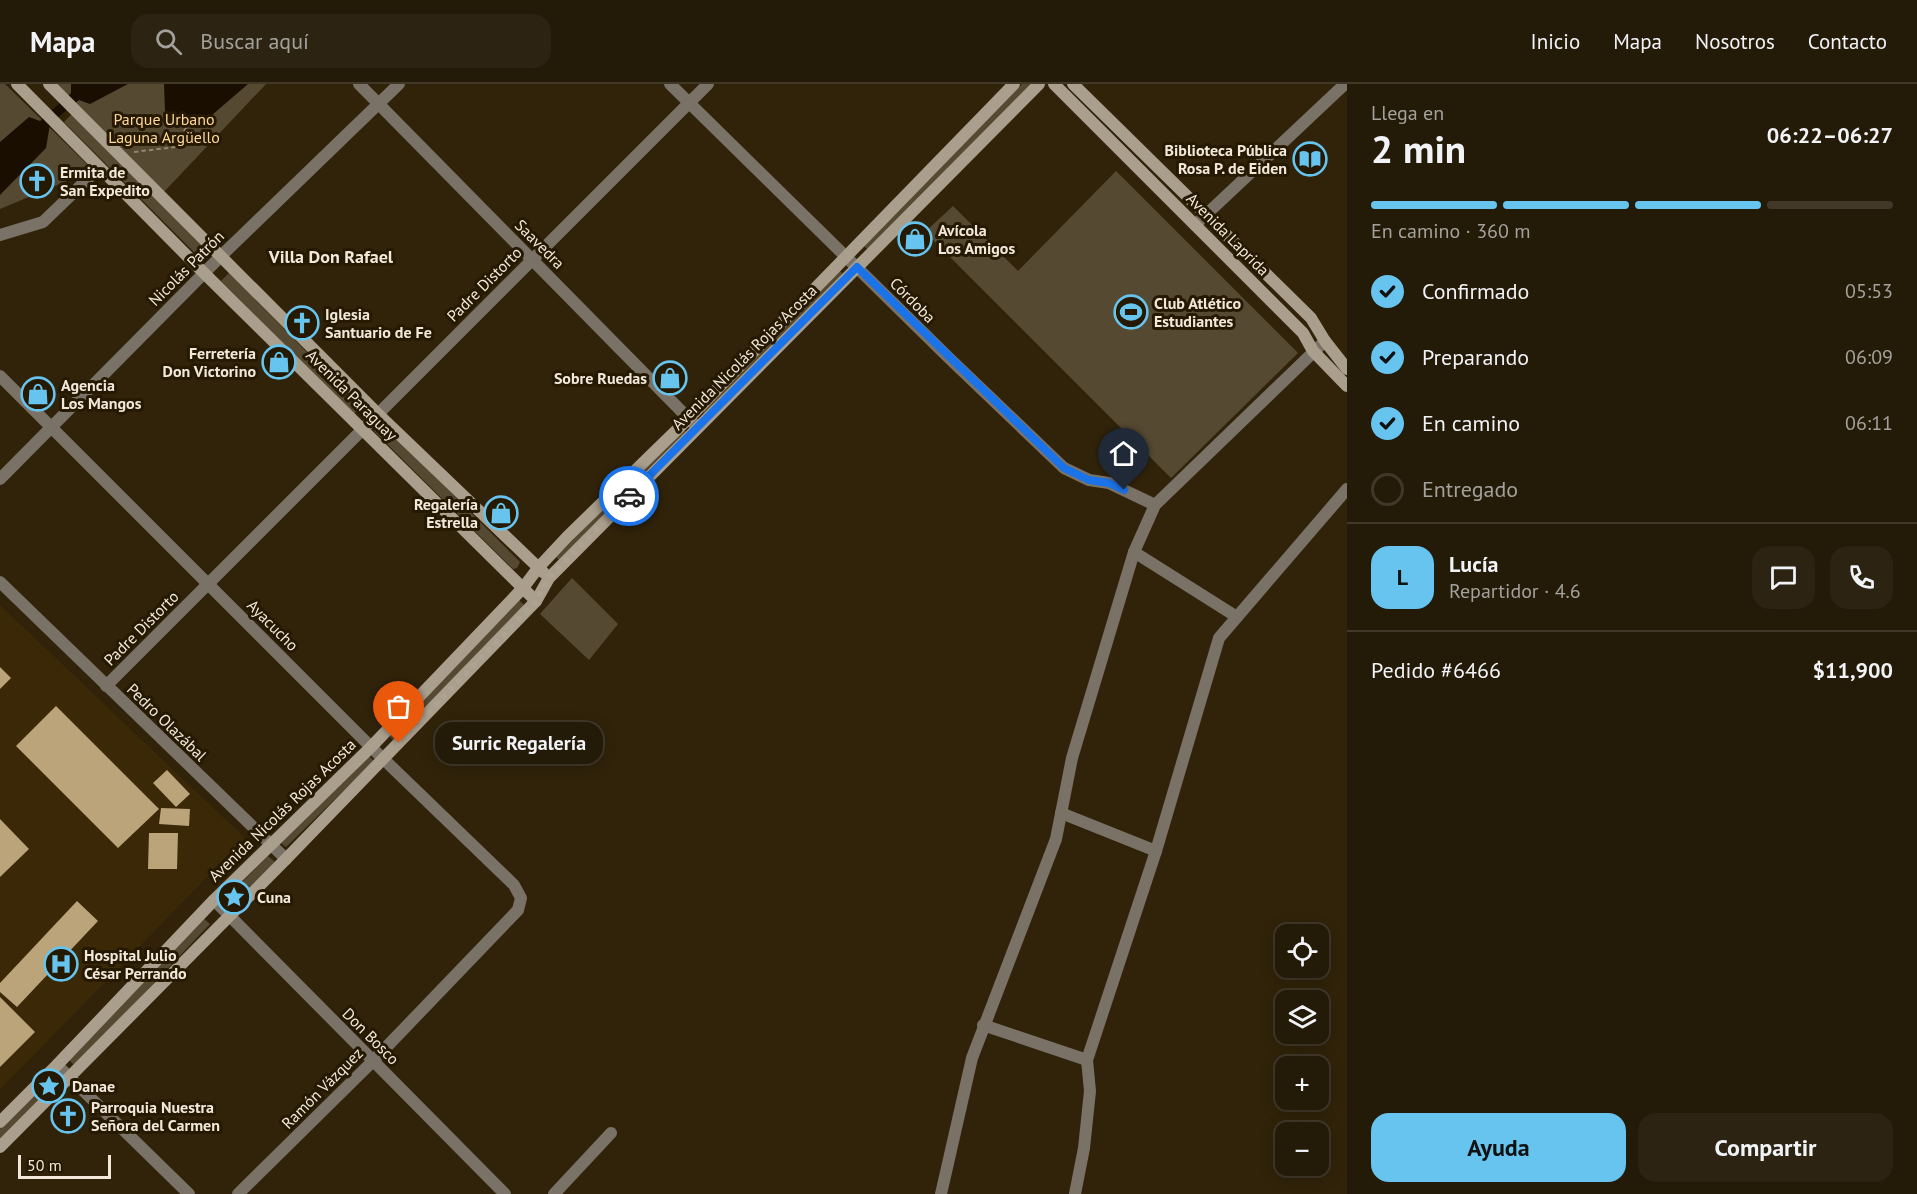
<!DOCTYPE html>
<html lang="es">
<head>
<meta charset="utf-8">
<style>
	body { margin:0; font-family:"PT Sans",sans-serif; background:#2c2312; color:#f1f3f6; height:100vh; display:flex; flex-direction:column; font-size:22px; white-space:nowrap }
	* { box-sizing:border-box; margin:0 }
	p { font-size:20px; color:#a3a19c }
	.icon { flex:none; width:33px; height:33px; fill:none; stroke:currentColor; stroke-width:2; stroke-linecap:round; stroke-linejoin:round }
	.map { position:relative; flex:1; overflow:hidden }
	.sheet { display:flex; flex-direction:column; background:#241a08; width:570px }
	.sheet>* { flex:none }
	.tools { position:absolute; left:1275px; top:840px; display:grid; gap:12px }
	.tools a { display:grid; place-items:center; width:54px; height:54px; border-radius:12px; background:#241a08; box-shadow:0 3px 15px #0003,0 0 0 2px #413829; font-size:30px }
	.scale { position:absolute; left:18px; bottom:15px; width:93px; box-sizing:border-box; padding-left:6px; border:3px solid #f1e8da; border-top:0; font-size:16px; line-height:21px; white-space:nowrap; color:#f1e8da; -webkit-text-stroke:4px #261902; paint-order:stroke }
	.pin { position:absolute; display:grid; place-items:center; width:51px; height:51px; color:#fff; margin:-62px -26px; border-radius:50% 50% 50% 0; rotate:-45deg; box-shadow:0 0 6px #0007 }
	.pin .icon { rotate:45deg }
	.courier { position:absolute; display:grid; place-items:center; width:60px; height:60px; margin:-30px; border:4px solid #1a73e8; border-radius:50%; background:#fff; color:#222; box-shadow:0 2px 8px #0007 }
	.bubble { position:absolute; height:42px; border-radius:18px; background:#241a08; box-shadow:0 3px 15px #0003,0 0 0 2px #413829; font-size:20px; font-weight:800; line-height:42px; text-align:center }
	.headline em { font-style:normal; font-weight:800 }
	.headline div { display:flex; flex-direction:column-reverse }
	.headline { display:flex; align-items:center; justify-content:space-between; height:102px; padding:0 24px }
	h1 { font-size:39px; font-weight:800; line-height:45px }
	.bar { display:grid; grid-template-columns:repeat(4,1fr); gap:9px 6px; align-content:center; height:72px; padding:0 24px }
	.bar i { height:8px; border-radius:4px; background:#413829 }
	.bar .current { background:#66c4ef }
	.bar p { grid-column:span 4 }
	.line { display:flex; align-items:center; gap:15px; padding:0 24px; border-top:2px solid #413829 }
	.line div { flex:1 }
	.round { display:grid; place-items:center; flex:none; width:63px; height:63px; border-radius:18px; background:#2c2312 }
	ol { padding:0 24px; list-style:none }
	li { display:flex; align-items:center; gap:18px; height:66px }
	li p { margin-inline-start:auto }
	li .icon { padding:6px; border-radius:50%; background:#66c4ef; color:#111; stroke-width:4 }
	li:last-child { color:#a3a19c }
	li i { width:33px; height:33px; border:3px solid #413829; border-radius:50% }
	.cta { display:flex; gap:12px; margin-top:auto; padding:12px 24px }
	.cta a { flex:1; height:69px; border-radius:18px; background:#66c4ef; color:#111; font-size:24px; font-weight:800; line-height:69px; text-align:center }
	.cta a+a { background:#2c2312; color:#f1f3f6 }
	header { display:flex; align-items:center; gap:36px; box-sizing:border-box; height:84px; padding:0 30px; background:#241a08; border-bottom:2px solid #413829 }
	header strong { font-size:28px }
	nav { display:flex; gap:33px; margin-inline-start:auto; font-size:21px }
	.search { width:420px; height:54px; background:#2c2312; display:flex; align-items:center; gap:15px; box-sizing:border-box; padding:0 21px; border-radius:18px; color:#a3a19c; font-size:22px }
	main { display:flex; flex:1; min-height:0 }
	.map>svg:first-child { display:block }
</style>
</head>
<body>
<header>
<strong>Mapa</strong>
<div class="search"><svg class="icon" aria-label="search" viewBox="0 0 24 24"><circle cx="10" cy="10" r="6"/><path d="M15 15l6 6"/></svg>Buscar aquí</div>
<nav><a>Inicio</a><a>Mapa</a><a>Nosotros</a><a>Contacto</a></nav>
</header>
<main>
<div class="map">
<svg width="1347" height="1110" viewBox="0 0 1347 1110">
	<rect width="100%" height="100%" fill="#30230a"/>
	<!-- built -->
	<polygon fill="#3a2807" points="0,521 245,754 0,1006"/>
	<!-- green -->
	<g fill="#564932">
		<polygon points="0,0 5,0 93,86 0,125"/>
		<polygon points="56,0 266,0 163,109"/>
		<polygon points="1022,0 1031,0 869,167 864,162"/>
		<polygon points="72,30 204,164 197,171 64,38"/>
		<polygon points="1116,87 1298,269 1171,394 925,148 953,122 1018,187"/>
		<polygon points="839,186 844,191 706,331 702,326"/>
		<polygon points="229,189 361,323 354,330 221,197"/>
		<polygon points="382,339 520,478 517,484 513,485 374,347"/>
		<polygon points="682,344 686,348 559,476 556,473"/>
		<polygon points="572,494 618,540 589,576 540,530"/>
		<polygon points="519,516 525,522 393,656 387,650"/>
		<polygon points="368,671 374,677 286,763 278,757"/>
		<polygon points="268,772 275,778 235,817 229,811"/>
		<polygon points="203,834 210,840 75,982 69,976"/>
		<polygon points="51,994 57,1001 0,1056 0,1044"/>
	</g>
	<!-- water -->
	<g fill="#190e00">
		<polygon points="71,0 128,0 90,20 79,16 50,40 46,64 0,111 0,58 29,33 40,37 71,9"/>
		<polygon points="164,0 248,0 197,44 189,41 176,31 168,32 165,26"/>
	</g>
	<!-- building -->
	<g fill="#bba37a">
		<polygon points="0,583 11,594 0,605"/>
		<polygon points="56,622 159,725 118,764 16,662"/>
		<polygon points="167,686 190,710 176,723 153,699"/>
		<polygon points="161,724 190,725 189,742 159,740"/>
		<polygon points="0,735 29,765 0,793"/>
		<polygon points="149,749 178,749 177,785 148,785"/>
		<polygon points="77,817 98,837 17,923 0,908 0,899"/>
		<polygon points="0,913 35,948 0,983"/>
	</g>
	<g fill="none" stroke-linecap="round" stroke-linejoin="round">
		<!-- path -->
		<polyline stroke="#918672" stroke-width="2" stroke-dasharray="4.5 3" stroke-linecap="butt" points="134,68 176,63 187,42"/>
		<!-- street -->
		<g stroke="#7a7267" stroke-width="12">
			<polyline points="359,0 695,341"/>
			<polyline points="670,0 949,274 1064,384 1089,396 1109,399 1155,421"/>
			<polyline points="1195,141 1345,0"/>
			<polyline points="0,151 43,138 99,84"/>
			<polyline points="0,292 371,663 514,801 521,814 518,826 373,977 238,1110"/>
			<polyline points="0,395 220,173 399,0"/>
			<polyline points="1134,468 1237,533"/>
			<polyline points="0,498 286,775"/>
			<polyline points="106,602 708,0"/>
			<polyline points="1061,729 1156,767"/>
			<polyline points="214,816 505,1110"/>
			<polyline points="983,941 1087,976"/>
			<polyline points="57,981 189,1110"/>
			<polyline points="554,1110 611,1049"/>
			<polyline points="941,1110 972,974 1056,755 1072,674 1134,468 1155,421 1325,257"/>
			<polyline points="1075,1110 1084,1064 1090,1007 1087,976 1156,767 1219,554 1347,405"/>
		</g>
		<!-- secondary -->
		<g stroke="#aa9e8c" stroke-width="12">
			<polyline points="17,0 204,189 536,517"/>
			<polyline points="49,0 378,330 544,489"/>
			<polyline points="1054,0 1303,249 1313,267 1347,302"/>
			<polyline points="1073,0 1311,234 1325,257 1347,285"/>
			<polyline points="0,1038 57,981 214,816 371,663 523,504 538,484 567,453 689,334 1014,0"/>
			<polyline points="0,1063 286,775 536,517 549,494 1039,0"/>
		</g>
	</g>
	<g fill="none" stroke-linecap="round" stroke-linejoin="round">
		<!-- done -->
		<polyline stroke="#ada391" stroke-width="6" stroke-dasharray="0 10.8" points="399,659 536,517 549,494 629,412"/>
		<!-- route -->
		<polyline stroke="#1a73e8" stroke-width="8" points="629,412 857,183 1064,384 1089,396 1109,399 1124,406"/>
	</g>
	<!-- icons -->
	<defs>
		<symbol id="library-ring" viewBox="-11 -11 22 22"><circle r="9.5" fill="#261902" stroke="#66c4ef" stroke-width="1.5"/><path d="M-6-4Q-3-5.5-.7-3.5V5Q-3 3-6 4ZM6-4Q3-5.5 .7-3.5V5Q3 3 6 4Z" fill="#66c4ef"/></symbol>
		<symbol id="church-ring" viewBox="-11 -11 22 22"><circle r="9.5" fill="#261902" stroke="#66c4ef" stroke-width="1.5"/><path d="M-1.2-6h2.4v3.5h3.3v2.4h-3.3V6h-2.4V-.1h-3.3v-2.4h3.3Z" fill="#66c4ef"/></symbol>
		<symbol id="shop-ring" viewBox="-11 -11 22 22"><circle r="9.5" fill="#261902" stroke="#66c4ef" stroke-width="1.5"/><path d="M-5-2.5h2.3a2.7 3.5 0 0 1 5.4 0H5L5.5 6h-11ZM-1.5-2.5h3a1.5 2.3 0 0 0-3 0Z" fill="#66c4ef"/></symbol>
		<symbol id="stadium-ring" viewBox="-11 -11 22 22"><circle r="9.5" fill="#261902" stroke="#66c4ef" stroke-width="1.5"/><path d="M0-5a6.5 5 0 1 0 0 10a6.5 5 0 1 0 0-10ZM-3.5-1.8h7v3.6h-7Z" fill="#66c4ef"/></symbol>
		<symbol id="sight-ring" viewBox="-11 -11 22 22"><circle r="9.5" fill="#261902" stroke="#66c4ef" stroke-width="1.5"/><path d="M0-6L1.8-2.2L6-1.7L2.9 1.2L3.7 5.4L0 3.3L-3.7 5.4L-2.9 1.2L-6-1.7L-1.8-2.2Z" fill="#66c4ef"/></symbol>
		<symbol id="hospital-ring" viewBox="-11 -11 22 22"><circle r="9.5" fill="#261902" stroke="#66c4ef" stroke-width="1.5"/><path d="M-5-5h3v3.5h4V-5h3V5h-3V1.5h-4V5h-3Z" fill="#66c4ef"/></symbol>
	</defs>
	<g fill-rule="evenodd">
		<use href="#library-ring" x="1291" y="56" width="38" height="38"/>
		<use href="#church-ring" x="18" y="78" width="38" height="38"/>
		<use href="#shop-ring" x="896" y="136" width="38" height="38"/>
		<use href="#stadium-ring" x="1112" y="209" width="38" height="38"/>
		<use href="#church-ring" x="283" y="220" width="38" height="38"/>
		<use href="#shop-ring" x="260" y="259" width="38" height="38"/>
		<use href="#shop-ring" x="651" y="275" width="38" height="38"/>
		<use href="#shop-ring" x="19" y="291" width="38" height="38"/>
		<use href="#shop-ring" x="482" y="410" width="38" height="38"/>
		<use href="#sight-ring" x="215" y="794" width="38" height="38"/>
		<use href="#hospital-ring" x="42" y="861" width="38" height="38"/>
		<use href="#sight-ring" x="30" y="983" width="38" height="38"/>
		<use href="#church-ring" x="49" y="1013" width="38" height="38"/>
	</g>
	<g text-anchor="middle" stroke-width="6" stroke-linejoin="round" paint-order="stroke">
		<!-- park labels -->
		<g font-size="16" fill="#ffd898" stroke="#261902">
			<text x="164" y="41">Parque Urbano<tspan x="164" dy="18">Laguna Argüello</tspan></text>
		</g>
		<!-- poi labels -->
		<g font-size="16" font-weight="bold" fill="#f1e8da" stroke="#261902" text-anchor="start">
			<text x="1287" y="72" text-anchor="end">Biblioteca Pública<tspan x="1287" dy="18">Rosa P. de Eiden</tspan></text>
			<text x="60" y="94">Ermita de<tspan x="60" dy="18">San Expedito</tspan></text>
			<text x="938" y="152">Avícola<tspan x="938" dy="18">Los Amigos</tspan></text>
			<text x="1154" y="225">Club Atlético<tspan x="1154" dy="18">Estudiantes</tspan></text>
			<text x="325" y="236">Iglesia<tspan x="325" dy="18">Santuario de Fe</tspan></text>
			<text x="256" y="275" text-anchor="end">Ferretería<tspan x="256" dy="18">Don Victorino</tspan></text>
			<text x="647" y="300" text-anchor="end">Sobre Ruedas</text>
			<text x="61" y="307">Agencia<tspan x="61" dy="18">Los Mangos</tspan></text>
			<text x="478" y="426" text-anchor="end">Regalería<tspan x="478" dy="18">Estrella</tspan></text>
			<text x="257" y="819">Cuna</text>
			<text x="84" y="877">Hospital Julio<tspan x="84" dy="18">César Perrando</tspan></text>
			<text x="72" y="1008">Danae</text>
			<text x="91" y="1029">Parroquia Nuestra<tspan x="91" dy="18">Señora del Carmen</tspan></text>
		</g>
		<!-- street labels -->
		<g font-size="16" fill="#f1e8da" stroke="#261902">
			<text transform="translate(1228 150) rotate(45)" y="6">Avenida Laprida</text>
			<text transform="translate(540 160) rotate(45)" y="6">Saavedra</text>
			<text transform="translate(186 184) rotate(-45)" y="6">Nicolás Patrón</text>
			<text transform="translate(484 200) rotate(-45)" y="6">Padre Distorto</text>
			<text transform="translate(913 216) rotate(45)" y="6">Córdoba</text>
			<text transform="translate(744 273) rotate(-45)" y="6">Avenida Nicolás Rojas Acosta</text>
			<text transform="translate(352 311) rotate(45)" y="6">Avenida Paraguay</text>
			<text transform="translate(273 541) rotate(45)" y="6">Ayacucho</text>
			<text transform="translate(141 544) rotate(-45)" y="6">Padre Distorto</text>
			<text transform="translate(167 638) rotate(44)" y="6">Pedro Olazábal</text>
			<text transform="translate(282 726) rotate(-44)" y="6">Avenida Nicolás Rojas Acosta</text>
			<text transform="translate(371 952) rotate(45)" y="6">Don Bosco</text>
			<text transform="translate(322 1004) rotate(-45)" y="6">Ramón Vázquez</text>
		</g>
		<!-- neighbourhood labels -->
		<g font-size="18" font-weight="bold" fill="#f1e8da" stroke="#261902">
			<text x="331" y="179">Villa Don Rafael</text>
		</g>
	</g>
</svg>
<div class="tools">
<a><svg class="icon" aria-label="locate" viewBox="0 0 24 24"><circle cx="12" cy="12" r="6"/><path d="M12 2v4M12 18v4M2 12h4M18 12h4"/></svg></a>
<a><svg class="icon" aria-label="layers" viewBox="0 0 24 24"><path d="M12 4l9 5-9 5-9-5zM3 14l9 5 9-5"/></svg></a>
<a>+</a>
<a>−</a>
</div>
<div class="scale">50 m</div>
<div class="pin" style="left:399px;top:659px;background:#ea580c"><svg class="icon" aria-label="bag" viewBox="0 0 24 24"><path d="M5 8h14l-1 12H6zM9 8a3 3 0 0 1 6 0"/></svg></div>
<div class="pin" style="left:1124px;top:406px;background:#1f2937"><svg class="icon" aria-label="home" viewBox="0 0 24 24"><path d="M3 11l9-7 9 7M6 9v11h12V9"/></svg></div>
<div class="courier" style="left:629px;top:412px"><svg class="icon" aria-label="car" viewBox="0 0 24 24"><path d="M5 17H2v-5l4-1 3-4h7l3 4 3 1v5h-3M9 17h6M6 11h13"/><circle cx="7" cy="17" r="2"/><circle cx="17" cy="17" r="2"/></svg></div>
<div class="bubble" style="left:435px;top:638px;width:168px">Surric Regalería</div>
</div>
<section class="sheet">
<div class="headline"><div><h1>2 min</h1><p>Llega en</p></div><em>06:22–06:27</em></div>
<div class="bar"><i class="current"></i><i class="current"></i><i class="current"></i><i></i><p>En camino · 360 m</p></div>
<ol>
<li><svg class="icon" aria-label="check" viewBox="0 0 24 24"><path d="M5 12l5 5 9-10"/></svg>Confirmado<p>05:53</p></li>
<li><svg class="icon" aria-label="check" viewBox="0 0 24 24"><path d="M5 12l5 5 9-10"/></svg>Preparando<p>06:09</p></li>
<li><svg class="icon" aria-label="check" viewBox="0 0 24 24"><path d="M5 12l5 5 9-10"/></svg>En camino<p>06:11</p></li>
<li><i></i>Entregado</li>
</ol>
<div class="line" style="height:108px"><b class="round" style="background:#66c4ef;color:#111">L</b><div><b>Lucía</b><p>Repartidor · 4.6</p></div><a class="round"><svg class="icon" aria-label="chat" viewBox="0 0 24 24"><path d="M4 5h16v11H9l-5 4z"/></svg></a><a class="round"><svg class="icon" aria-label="phone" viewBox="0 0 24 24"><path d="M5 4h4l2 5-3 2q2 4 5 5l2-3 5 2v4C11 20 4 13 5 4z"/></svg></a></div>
<div class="line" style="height:78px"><div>Pedido #6466</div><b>$11,900</b></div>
<div class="cta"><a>Ayuda</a><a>Compartir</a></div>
</section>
</main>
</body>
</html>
